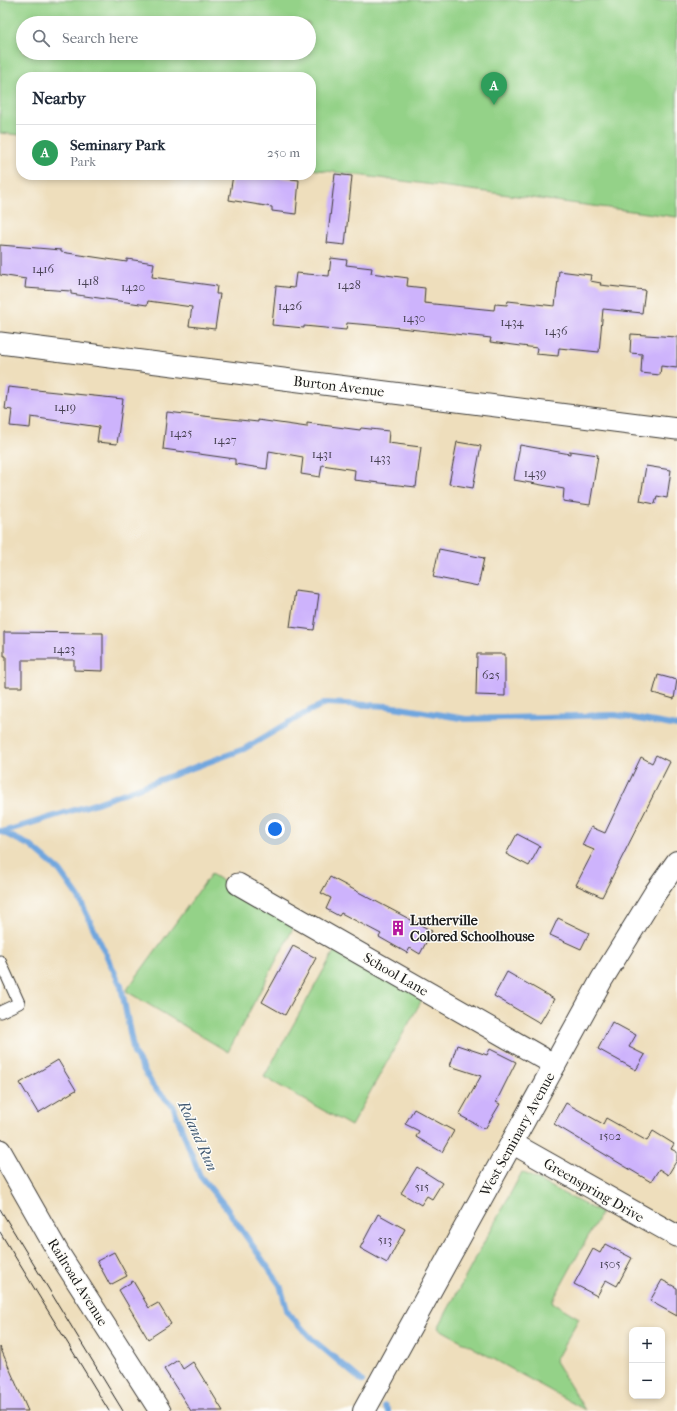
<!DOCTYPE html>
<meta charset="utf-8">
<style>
body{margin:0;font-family:"IM FELL French Canon",serif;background:#f6f6f7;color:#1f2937}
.controls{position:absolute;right:12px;bottom:12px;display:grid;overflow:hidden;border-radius:8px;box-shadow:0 2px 6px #0003}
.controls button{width:36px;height:36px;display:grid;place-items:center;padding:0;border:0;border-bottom:1px solid #e0e1e3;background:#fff;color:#1f2937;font:20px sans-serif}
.you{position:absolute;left:275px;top:829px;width:14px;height:14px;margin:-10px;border:3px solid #fff;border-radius:50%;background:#1a73e8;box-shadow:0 0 0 6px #1a73e833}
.badge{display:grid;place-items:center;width:26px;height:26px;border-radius:50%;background:#db2777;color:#fff;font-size:13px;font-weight:700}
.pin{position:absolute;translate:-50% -33px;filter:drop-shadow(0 1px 2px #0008)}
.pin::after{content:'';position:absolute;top:21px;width:14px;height:12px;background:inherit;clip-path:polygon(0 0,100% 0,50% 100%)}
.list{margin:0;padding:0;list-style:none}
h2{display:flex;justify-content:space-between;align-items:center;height:52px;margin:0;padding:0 16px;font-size:17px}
h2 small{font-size:13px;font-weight:400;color:#747a83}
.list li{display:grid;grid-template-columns:26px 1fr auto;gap:12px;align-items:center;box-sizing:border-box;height:56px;padding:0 16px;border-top:1px solid #e0e1e3}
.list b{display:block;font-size:15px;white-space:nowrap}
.list p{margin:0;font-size:13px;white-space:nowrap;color:#747a83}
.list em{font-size:13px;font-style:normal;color:#747a83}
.icon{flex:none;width:22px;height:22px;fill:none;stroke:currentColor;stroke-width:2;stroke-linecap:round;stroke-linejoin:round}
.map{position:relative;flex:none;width:677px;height:1411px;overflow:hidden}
.search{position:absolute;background:#fff;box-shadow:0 2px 6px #0003;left:16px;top:16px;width:300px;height:44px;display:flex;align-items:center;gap:10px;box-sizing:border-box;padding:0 14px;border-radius:22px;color:#747a83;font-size:15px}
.panel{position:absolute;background:#fff;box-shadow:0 2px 6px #0003;left:16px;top:72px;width:300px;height:108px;border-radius:16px}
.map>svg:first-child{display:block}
</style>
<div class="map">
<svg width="677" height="1411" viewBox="0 0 677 1411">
<rect width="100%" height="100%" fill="#fdfcf7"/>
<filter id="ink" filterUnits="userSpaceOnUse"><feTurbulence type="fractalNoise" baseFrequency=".025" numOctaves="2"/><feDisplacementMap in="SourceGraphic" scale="8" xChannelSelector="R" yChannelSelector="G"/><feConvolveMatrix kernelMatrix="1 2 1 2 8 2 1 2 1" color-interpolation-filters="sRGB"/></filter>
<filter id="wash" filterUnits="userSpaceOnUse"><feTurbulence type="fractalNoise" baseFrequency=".012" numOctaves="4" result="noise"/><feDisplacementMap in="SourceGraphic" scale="16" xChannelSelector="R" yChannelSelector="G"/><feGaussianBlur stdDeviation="0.9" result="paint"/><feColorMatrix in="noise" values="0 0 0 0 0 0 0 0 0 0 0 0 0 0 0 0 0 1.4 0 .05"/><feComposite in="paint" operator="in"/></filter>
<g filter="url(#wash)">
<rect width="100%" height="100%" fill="#eedebc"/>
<!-- green -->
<path fill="#94d288" stroke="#587752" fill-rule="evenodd" d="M0,0H677V217L311,169V77H21V135L0,133ZM23,23H309V53H23Z
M211,874L256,901L297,921L228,1052L126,991Z
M336,948L423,998L351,1126L264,1077Z
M522,1172L601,1213L552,1302L579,1318L555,1361L585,1410L438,1328Z"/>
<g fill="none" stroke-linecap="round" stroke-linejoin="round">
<!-- stream -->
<path stroke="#70a6de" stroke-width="6" d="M0,831L31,846L60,871L79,898L121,986L134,1053L153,1086L173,1106L200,1176L225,1206L280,1285L288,1313L312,1339L362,1381
M2,832L97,803L244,749L309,711L326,703L388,706L466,719L615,715L677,726
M385,1406L388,1411"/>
</g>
<g id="blocks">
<!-- building -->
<path fill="#cdb3fc" d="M335,174L352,176L345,245L327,243Z
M233,175H259L299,180L296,214L272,211V207L229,200Z
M0,245L61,250V252L127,262V259L154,263L152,277L217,286L216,294H220L215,329L189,326L192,307L148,301L147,305L71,294V291L25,288L26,279L0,275Z
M331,258L347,260L346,265L372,268L371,273L408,278L407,286L425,288L424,303L494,310L495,304L507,305L508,301L555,306L559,271L591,275L590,281L601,283L600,285L645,290L642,313L603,309L599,352L559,348L558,356L536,354L537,348L490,342L491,338L382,326L347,323L346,330L304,326V328L272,325L276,286L294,288L296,273L329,276Z
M631,334L677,337V368L661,366L660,375L641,373L642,354L630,353Z
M8,387L123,399L117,444L97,442L99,427L31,417L30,428L10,426L12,410L5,409Z
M167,412L258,422V420L307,427V423L360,430L361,428L389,431L388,443L421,447L416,487L354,480L355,470L322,465L320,477L301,474L303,457L269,451L267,469L235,464V459L163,449Z
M457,442L481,446L473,488L449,484Z
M520,445L570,454V451L598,455L590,505L563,501L564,489L514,480Z
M646,466L671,470L667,498L657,496L655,504L640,501Z
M439,549L484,558L478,586L433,577Z
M295,591L319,594L314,630L290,627Z
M4,632L103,633V671L74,670V660H22V687H6V656H4Z
M477,654H505V696L476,695Z
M658,675L677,680L674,699L653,693Z
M656,755L670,762L602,897L576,885L594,850L582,845L591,827L605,833L641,757L652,763Z
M517,834L540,846L529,866L506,854Z
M330,877L432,931L420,954L410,948L407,953L379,937L381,934L341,913L339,916L326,909L331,898L321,893Z
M558,918L589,933L581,949L550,935Z
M293,946L316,958L285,1015L262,1002Z
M507,972L554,999L540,1023L494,996Z
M612,1022L636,1035L629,1047L645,1055L636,1070L598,1049Z
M457,1045L487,1055L490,1049L516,1062L496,1102L500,1104L485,1129L459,1115L481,1076L450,1066Z
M58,1060L76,1090L38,1113L20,1083Z
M566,1103L603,1124L606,1118L647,1141L653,1131L674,1144L671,1149L677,1152V1160L668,1175L659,1169L651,1182L554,1124Z
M414,1109L454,1131L442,1152L416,1137L419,1131L405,1124Z
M417,1167L442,1183L432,1199L427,1196L421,1205L401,1193Z
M378,1214L405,1229L387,1263L360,1248Z
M605,1244L632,1258L617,1286L606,1280L597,1296L574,1284L593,1249L600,1253Z
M114,1252L127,1276L110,1285L97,1261Z
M662,1280L677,1288V1316L650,1301Z
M133,1281L149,1308L158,1303L171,1324L148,1339L119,1290Z
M0,1347L28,1411H0Z
M178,1360L183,1369L193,1362L223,1411H191L164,1369Z"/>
</g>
</g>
<g filter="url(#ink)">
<use href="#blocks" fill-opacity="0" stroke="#3c3934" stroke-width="1"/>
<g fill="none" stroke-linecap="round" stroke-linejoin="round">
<defs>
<path id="lane" d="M0,961L19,1003L0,1012"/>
<path id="street" d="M0,343L677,429
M238,884L555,1065
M512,1143L677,1236
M0,1150L58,1252L160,1411"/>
<path id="secondary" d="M364,1411L602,979L655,893L677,862"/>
</defs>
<!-- lane casing -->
<use href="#lane" stroke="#3c3934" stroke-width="13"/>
<!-- street casing -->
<use href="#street" stroke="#3c3934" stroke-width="23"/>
<!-- secondary casing -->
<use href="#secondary" stroke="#3c3934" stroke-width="24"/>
<!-- lane -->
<use href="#lane" stroke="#fff" stroke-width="11"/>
<!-- street -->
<use href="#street" stroke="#fff" stroke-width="21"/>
<!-- secondary -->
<use href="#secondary" stroke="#fff" stroke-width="22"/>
<!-- tram -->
<path stroke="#1c1c1c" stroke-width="1" d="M0,1209L123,1411
M0,1232L109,1411"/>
</g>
</g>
<!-- icons -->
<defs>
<symbol id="building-bare" viewBox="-9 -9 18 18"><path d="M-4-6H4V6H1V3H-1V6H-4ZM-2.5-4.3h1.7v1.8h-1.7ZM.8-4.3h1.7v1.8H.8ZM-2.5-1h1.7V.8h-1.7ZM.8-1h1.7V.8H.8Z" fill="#b5179e" stroke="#fdfcf7" stroke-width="2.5" paint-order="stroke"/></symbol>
</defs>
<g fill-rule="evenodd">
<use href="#building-bare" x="387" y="917" width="22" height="22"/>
</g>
<g text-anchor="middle" stroke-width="3" stroke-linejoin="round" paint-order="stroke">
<!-- number labels -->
<g font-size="12" fill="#484254">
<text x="43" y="273">1416</text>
<text x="88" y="285">1418</text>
<text x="349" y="289">1428</text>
<text x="133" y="291">1420</text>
<text x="290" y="310">1426</text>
<text x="414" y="322">1430</text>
<text x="512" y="326">1434</text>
<text x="556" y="335">1436</text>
<text x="65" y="411">1419</text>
<text x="181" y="437">1425</text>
<text x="225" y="444">1427</text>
<text x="322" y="458">1431</text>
<text x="380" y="462">1433</text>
<text x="535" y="477">1439</text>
<text x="64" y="653">1423</text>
<text x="491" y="679">625</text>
<text x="610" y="1140">1502</text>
<text x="422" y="1191">515</text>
<text x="385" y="1244">513</text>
<text x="610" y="1268">1505</text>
</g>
<!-- street labels -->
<g font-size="14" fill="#1c1c1c" stroke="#fdfcf7">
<text transform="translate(339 386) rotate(7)" y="5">Burton Avenue</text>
<text transform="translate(396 974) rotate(30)" y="5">School Lane</text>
<text transform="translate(517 1134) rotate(-61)" y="5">West Seminary Avenue</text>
<text transform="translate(594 1190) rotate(30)" y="5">Greenspring Drive</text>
<text transform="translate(78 1282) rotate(58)" y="5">Railroad Avenue</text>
</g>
<!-- poi labels -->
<g font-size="14" font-weight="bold" fill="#1c1c1c" stroke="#fdfcf7" text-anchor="start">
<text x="410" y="925">Lutherville<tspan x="410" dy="16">Colored Schoolhouse</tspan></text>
</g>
<!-- water labels -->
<g font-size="15" font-style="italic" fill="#425a73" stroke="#fdfcf7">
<text transform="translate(198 1136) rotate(66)" y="5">Roland Run</text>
</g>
</g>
</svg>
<div class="controls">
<button>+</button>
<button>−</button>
</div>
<div class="you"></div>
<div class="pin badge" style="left:494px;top:105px;background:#2e9e5b">A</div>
<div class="search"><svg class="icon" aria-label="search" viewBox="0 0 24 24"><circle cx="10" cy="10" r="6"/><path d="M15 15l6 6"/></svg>Search here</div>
<section class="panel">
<h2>Nearby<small></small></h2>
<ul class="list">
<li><span class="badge" style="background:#2e9e5b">A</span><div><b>Seminary Park</b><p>Park</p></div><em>250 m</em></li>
</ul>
</section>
</div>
